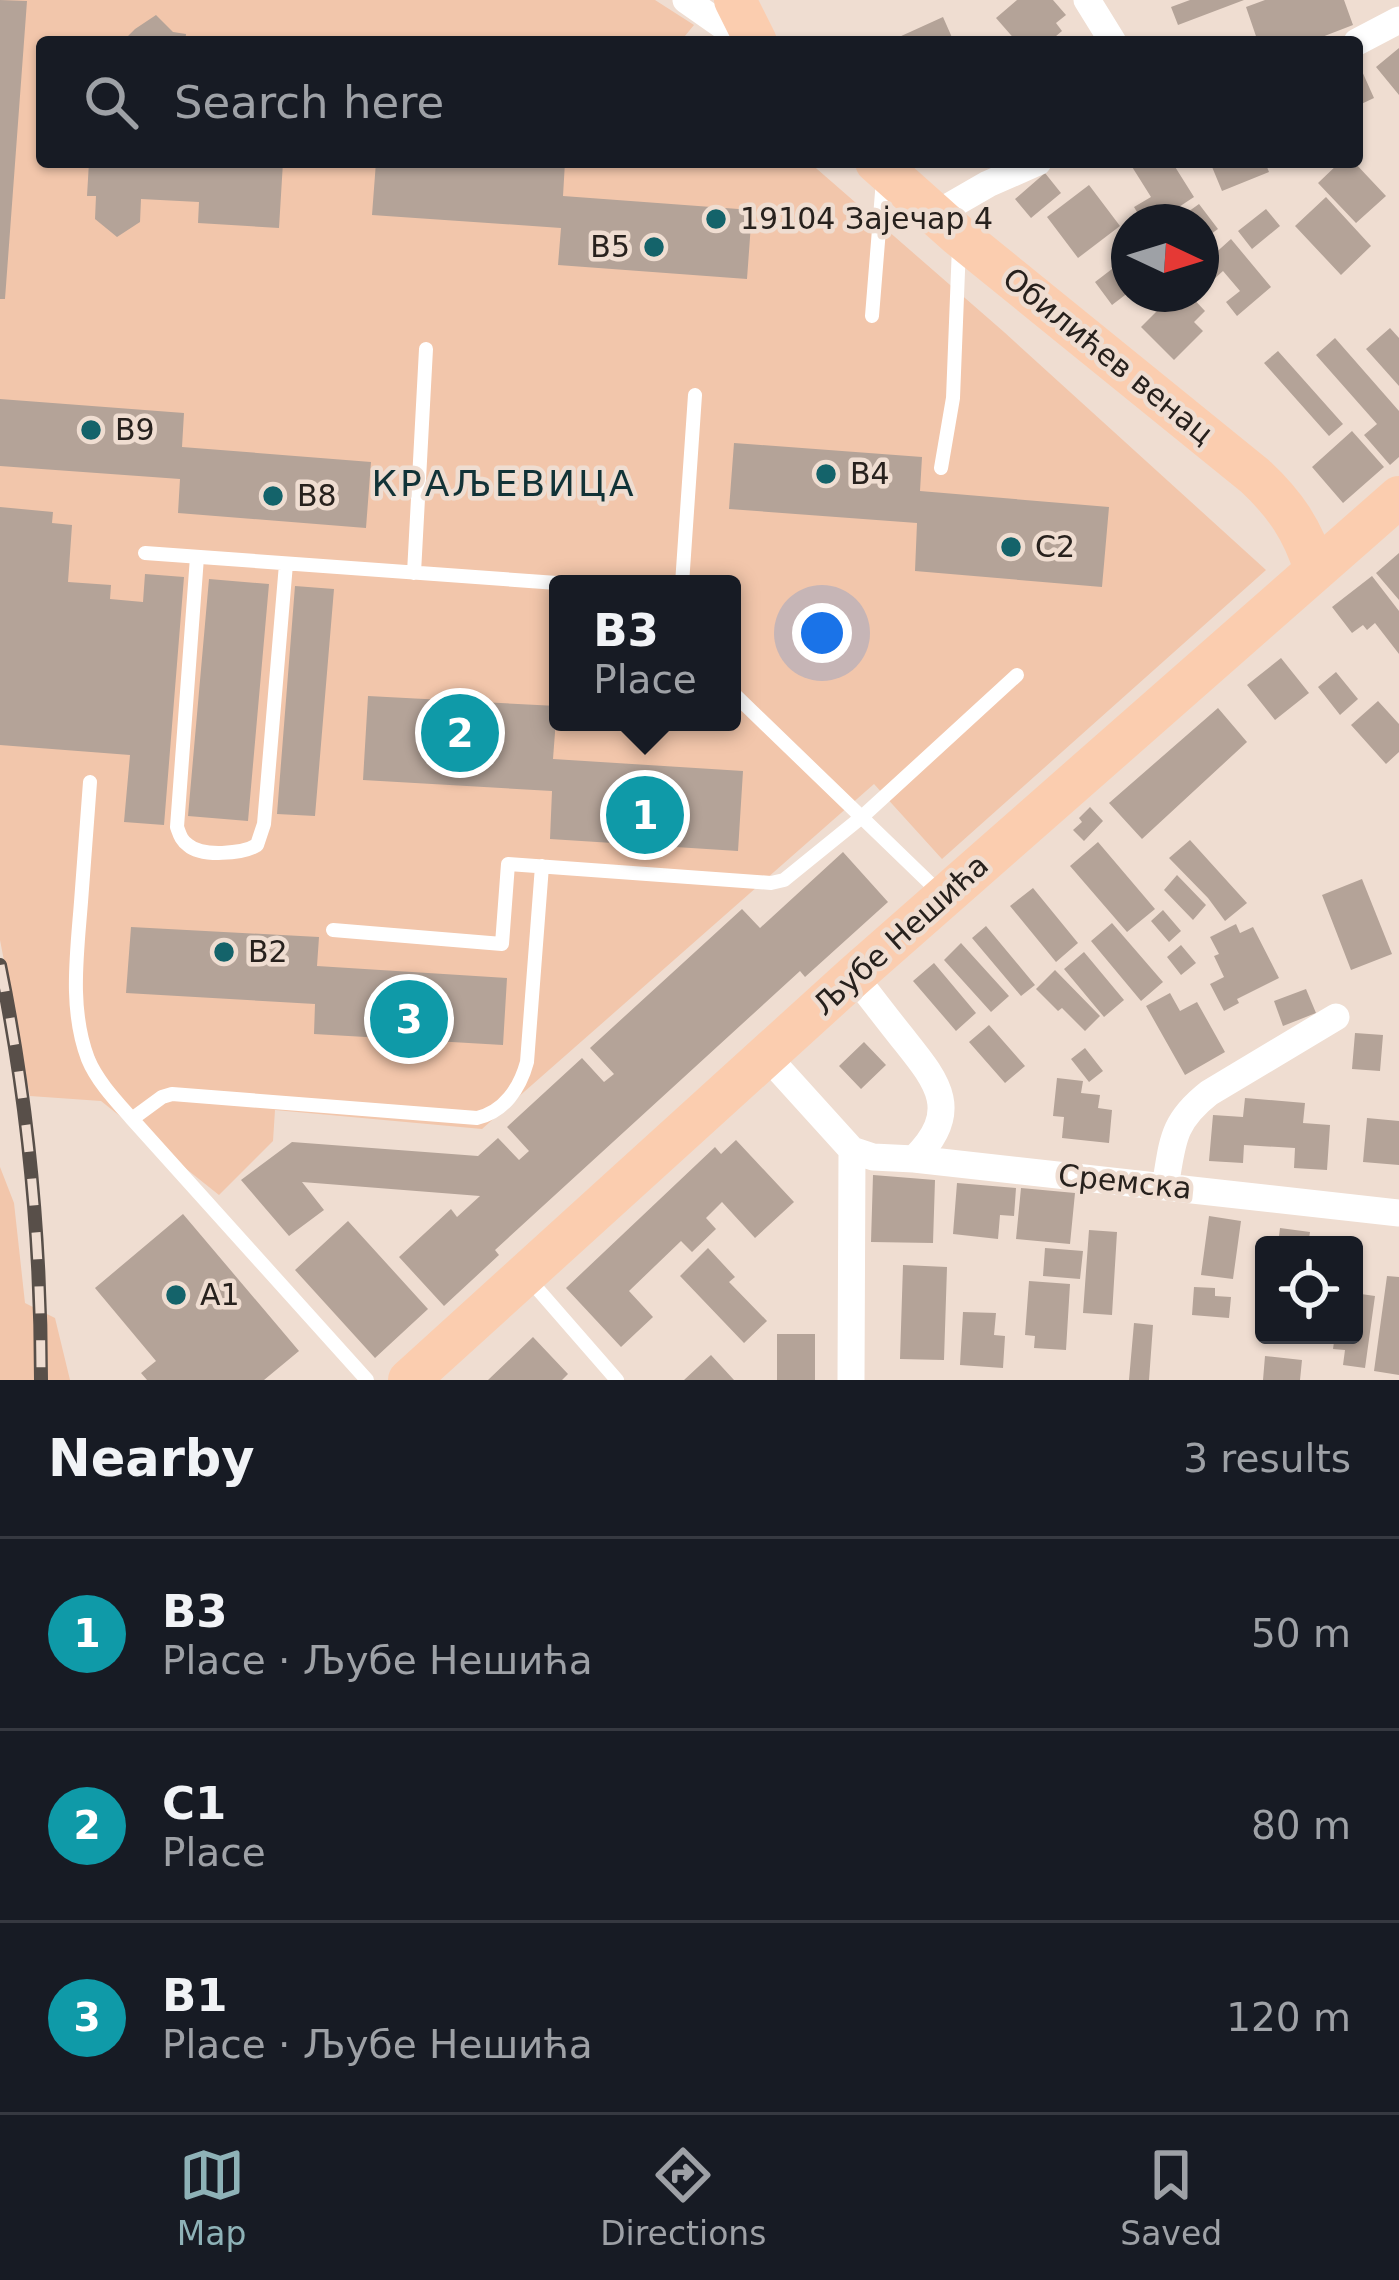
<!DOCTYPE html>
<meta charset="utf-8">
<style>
body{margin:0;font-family:"DejaVu Sans",sans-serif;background:#20242c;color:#f1f3f6}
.controls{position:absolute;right:36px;bottom:36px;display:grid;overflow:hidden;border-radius:12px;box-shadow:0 3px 9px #0004}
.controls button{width:108px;height:108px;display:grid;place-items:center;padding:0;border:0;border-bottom:3px solid #363941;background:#171b24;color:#f1f3f6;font:60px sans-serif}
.compass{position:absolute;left:1111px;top:204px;width:108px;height:108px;border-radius:50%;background:#171b24;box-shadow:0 3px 9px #0004;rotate:94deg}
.you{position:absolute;left:822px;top:633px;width:42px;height:42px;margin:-30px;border:9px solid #fff;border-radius:50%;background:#1a73e8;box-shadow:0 0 0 18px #1a73e833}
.badge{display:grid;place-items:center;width:78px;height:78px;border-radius:50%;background:#8eb2b7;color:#fff;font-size:39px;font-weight:700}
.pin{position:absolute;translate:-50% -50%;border:6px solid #fff;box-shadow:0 3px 12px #0006}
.popup{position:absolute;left:549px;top:575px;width:192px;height:156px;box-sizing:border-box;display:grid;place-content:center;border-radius:12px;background:#171b24;filter:drop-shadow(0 3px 9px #0005);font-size:39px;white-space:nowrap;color:#9ea1a6}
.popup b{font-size:45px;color:#f1f3f6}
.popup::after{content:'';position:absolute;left:50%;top:100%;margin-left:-24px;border:24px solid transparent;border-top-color:#171b24}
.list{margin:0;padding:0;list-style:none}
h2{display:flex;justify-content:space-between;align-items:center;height:156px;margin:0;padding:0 48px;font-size:51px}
h2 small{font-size:39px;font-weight:400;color:#9ea1a6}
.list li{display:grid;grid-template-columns:78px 1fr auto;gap:36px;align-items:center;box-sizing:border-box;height:192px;padding:0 48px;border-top:3px solid #363941}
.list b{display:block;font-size:45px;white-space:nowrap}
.list p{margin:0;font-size:39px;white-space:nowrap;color:#9ea1a6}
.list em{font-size:39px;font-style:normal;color:#9ea1a6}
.icon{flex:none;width:66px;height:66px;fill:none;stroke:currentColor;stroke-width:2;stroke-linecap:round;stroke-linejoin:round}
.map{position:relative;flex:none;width:1399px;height:1380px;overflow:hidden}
.search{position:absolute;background:#171b24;box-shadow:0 3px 9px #0004;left:36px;right:36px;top:36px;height:132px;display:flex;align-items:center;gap:30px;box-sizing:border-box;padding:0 42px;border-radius:12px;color:#9ea1a6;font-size:45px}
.sheet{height:732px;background:#171b24}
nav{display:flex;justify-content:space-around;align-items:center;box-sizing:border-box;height:168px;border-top:3px solid #363941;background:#171b24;font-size:33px;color:#9ea1a6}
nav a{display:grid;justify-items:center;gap:6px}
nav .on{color:#8eb2b7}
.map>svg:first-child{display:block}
</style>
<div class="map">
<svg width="1399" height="1380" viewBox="0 0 1399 1380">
<rect width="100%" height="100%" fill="#efddd1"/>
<!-- green -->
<path fill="#f2c6ab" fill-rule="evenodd" d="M0,0H655L694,25L680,42H42V162H809L1004,332L1266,570L942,859L874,784L482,1129L275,1110L273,1141L219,1195L101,1101L30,1096L0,940ZM558,584H732V722H558Z
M0,1167L14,1203L25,1303L55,1318L70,1380H0Z"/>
<!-- building -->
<path fill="#b4a398" d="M0,0L27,1L5,299H0Z
M1017,0H1053L1066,15L1056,23L1062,31L1049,42H1017L996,18Z
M1190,0H1244L1178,25L1171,7Z
M1265,0H1344L1353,25L1309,42H1258L1246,7Z
M156,15L173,32L186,34L185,42H122L135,29Z
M943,17L954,42H888Z
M1399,48V95L1376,67Z
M1357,60L1374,98L1357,106Z
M89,162H283L279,228L198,223L199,202L141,199L140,222L117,237L95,219L96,196H87Z
M376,162H565L563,196L752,210L747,279L558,265L561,228L372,215Z
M1129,162H1172L1194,197L1156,222H1143L1134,207L1151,197Z
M1210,162H1265L1269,172L1222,191Z
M1340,162H1354L1386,196L1356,223L1318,183Z
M1045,173L1061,193L1031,218L1015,199Z
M1089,185L1120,226L1078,258L1047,217Z
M1326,197L1371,246L1341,275L1295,226Z
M1199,204L1218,229L1201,241V222H1174Z
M1266,209L1280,226L1252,249L1238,231Z
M1231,239L1271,287L1237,316L1226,302L1240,291L1223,271L1213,280L1201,266Z
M1129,256V292L1112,305L1095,282Z
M1174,294H1189L1205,311L1194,322L1203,331L1174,360L1141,327Z
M1390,328L1399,338V386L1366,349Z
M1335,338L1399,411V457L1390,465L1364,435L1377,424L1316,355Z
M1278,351L1343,424L1329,436L1264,363Z
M0,399L184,413L182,447L371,462L366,528L178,513L180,479L0,466Z
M1352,431L1384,467L1343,503L1312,467Z
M734,443L922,457L920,491L1109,507L1102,587L915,571L917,523L729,509Z
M0,507L53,512L52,523L72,525L68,582L111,585L110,599L143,602L145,574L184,577L164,825L124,822L130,755L0,745Z
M1399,553V600L1376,573Z
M1372,576L1399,611V654L1375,623L1367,630L1363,625L1352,633L1332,607Z
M209,579L269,584L248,821L188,816Z
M295,586L334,589L315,816L277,814Z
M1281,658L1309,693L1275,720L1247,685Z
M1336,672L1358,699L1340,715L1318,687Z
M368,696L557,706L553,759L743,771L738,851L550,839L552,791L363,780Z
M1378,701L1399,724V752L1386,764L1351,725Z
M1218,708L1247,742L1142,839L1109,803Z
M1090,807L1103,821L1084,841L1073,830L1082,822L1079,818Z
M1190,840L1247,903L1225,921L1208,898L1169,858Z
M1098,842L1155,909L1127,932L1070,866Z
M843,852L888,902L805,977L800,971L495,1250L499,1255L444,1306L399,1257L451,1209L457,1217L480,1196L302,1182L324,1210L289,1236L241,1180L292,1142L478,1156L498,1138L519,1160L529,1151L507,1127L582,1058L604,1082L614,1074L590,1048L742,909L760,928Z
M1177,875L1206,905L1193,920L1164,890Z
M1362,879L1392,954L1351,970L1322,895Z
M1033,888L1078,943L1056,962L1010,906Z
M1163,910L1181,931L1169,942L1151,921Z
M1112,923L1163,982L1141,1001L1091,941Z
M1236,924L1240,933L1253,927L1279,978L1237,999L1239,1003L1224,1011L1210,984L1224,977L1214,956L1219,954L1210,937Z
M986,926L1035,985L1021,996L972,938Z
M131,927L319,937L317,966L507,978L503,1045L314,1034L315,1004L126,993Z
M961,943L1009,996L991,1012L944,960Z
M1181,945L1196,963L1181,975L1167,957Z
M1084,952L1124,1000L1104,1017L1064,969Z
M934,963L976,1013L956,1031L913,981Z
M1055,970L1100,1016L1085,1031L1062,1008L1058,1011L1036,989Z
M1306,989L1316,1013L1283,1026L1274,1001Z
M1170,993L1180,1011L1197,1002L1225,1052L1185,1075L1146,1006Z
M989,1025L1025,1066L1005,1083L969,1042Z
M1355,1033L1383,1035L1380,1071L1352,1069Z
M864,1042L886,1065L861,1089L839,1066Z
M1085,1048L1103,1071L1089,1082L1071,1059Z
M1057,1078L1083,1081L1081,1093L1100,1095L1098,1108L1112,1110L1109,1143L1062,1138L1064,1117L1053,1116Z
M1245,1098L1305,1103L1303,1123L1330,1125L1327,1170L1294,1168L1295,1148L1244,1145L1243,1163L1209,1161L1213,1115L1243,1117Z
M1367,1118L1399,1121V1165L1363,1162Z
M736,1140L794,1202L755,1238L722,1202L706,1218L716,1229L692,1252L681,1241L629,1291L653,1317L621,1347L566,1288L715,1147L721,1154Z
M873,1175L935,1180L933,1243L871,1242Z
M957,1183L1016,1188L1014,1216L1000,1215L998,1239L953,1234Z
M1021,1188L1075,1193L1070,1244L1016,1239Z
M183,1214L299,1351L264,1380H147L141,1373L156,1361L95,1288Z
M1209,1216L1241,1221L1233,1279L1201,1275Z
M348,1221L428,1309L375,1358L295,1270Z
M1280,1228L1310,1232L1308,1245H1278Z
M1089,1230L1117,1232L1112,1315L1083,1313Z
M708,1248L735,1277L729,1282L767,1321L744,1343L680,1276Z
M1045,1248L1083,1251L1080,1279L1043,1276Z
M903,1265L947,1267L944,1360L900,1359Z
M1387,1276L1399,1277V1375L1374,1371Z
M1029,1281L1070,1284L1066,1350L1034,1348L1035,1336L1025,1335Z
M1194,1287L1215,1288V1296L1231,1297L1229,1318L1192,1315Z
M1354,1293L1375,1296L1365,1368L1343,1365L1345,1350L1333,1349L1335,1335H1354Z
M963,1312L996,1313L994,1335L1005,1336L1003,1368L960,1365Z
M1134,1323L1153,1325L1149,1380H1129Z
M777,1334H815V1380H777Z
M533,1337L568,1374L562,1380H488Z
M711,1355L734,1380H684Z
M1265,1356L1302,1360L1300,1380H1263Z"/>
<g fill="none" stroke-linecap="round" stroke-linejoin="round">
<!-- service -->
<path stroke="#fff" stroke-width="14" d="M872,316L883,180
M941,468L953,398L959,246
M145,553L571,584
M197,557L177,827C180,835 181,840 188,845C201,857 243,854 257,845L264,824L286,564
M414,573L426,349
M682,584L695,395
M732,692L940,893
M90,782C87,822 84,862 81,902C77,954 69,1009 88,1059C97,1081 116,1101 132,1119
M333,930L502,944L508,864L771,883L784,880L863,816L1017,675
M528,1278L617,1380
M367,1380L132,1119L162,1097L172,1094L477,1118C504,1112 520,1088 527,1062L542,866"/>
<!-- minor -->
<path stroke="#fff" stroke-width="27" d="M686,0L746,42
M1087,0L1113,42
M1357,42L1399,20
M936,214L988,184L1038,162
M854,976C870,996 885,1016 901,1036C936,1080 964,1110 914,1159
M766,1055L852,1150L851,1380
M852,1150L873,1157L914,1159L1399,1213
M1165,1187C1173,1142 1171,1123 1209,1093L1336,1017"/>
<!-- primary -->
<path stroke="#fbcdaf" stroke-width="42" d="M735,0L756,42
M876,162L959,236L1255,476C1285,504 1303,530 1315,570
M409,1380L854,976L1399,497"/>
<defs>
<path id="rail" d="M0,965C28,1102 41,1241 41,1380"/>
</defs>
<!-- rail casing -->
<use href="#rail" stroke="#584f49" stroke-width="14"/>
<!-- rail -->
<use href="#rail" stroke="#efddd1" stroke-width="9" stroke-dasharray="27" stroke-linecap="butt"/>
</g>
<!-- markers -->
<g fill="#14636a" stroke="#efddd1" stroke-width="4.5">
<circle cx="716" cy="219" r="12"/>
<circle cx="654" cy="247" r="12"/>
<circle cx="91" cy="430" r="12"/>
<circle cx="826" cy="474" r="12"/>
<circle cx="273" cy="496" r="12"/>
<circle cx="1011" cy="547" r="12"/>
<circle cx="224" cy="952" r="12"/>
<circle cx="176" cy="1295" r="12"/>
</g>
<g text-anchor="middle" stroke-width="9" stroke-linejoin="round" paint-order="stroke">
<!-- poi labels -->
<g font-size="30" fill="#27211d" stroke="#efddd1" text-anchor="start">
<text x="740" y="229">19104 Зајечар 4</text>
<text x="630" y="257" text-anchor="end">B5</text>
<text x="115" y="440">B9</text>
<text x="850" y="484">B4</text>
<text x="297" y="506">B8</text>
<text x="1035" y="557">C2</text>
<text x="248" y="962">B2</text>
<text x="200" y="1305">A1</text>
</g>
<!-- street labels -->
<g font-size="30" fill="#27211d" stroke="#efddd1">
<text transform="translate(1108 356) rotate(39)" y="10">Обилићев венац</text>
<text transform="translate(901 935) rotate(-42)" y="10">Љубе Нешића</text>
<text transform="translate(1125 1182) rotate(6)" y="10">Сремска</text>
</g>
<!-- quarter labels -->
<g font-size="36" letter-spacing="3" fill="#113337" stroke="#efddd1">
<text x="504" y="496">КРАЉЕВИЦА</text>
</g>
</g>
</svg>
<div class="controls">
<button><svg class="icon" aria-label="locate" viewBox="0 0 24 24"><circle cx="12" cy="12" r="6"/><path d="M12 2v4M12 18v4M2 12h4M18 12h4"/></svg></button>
</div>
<svg class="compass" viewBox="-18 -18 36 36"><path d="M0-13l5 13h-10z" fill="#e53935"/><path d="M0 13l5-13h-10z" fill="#9ea1a6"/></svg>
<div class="you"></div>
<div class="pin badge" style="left:645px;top:815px;background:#0f9aa8">1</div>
<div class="popup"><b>B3</b>Place</div>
<div class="pin badge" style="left:460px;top:733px;background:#0f9aa8">2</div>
<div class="pin badge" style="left:409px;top:1019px;background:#0f9aa8">3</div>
<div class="search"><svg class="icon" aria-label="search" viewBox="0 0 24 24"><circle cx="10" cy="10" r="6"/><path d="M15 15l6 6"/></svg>Search here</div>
</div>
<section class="sheet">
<h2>Nearby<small>3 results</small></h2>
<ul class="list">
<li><span class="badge" style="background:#0f9aa8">1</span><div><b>B3</b><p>Place · Љубе Нешића</p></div><em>50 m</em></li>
<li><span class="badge" style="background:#0f9aa8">2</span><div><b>C1</b><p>Place</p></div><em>80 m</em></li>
<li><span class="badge" style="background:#0f9aa8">3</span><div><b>B1</b><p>Place · Љубе Нешића</p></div><em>120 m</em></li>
</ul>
</section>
<nav>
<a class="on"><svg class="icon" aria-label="map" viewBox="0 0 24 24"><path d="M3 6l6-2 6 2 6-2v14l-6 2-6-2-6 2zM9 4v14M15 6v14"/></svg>Map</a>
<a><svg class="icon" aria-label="directions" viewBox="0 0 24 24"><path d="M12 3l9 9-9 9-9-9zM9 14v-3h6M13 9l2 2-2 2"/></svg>Directions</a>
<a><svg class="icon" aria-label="saved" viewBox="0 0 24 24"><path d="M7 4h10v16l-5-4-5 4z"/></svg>Saved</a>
</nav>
